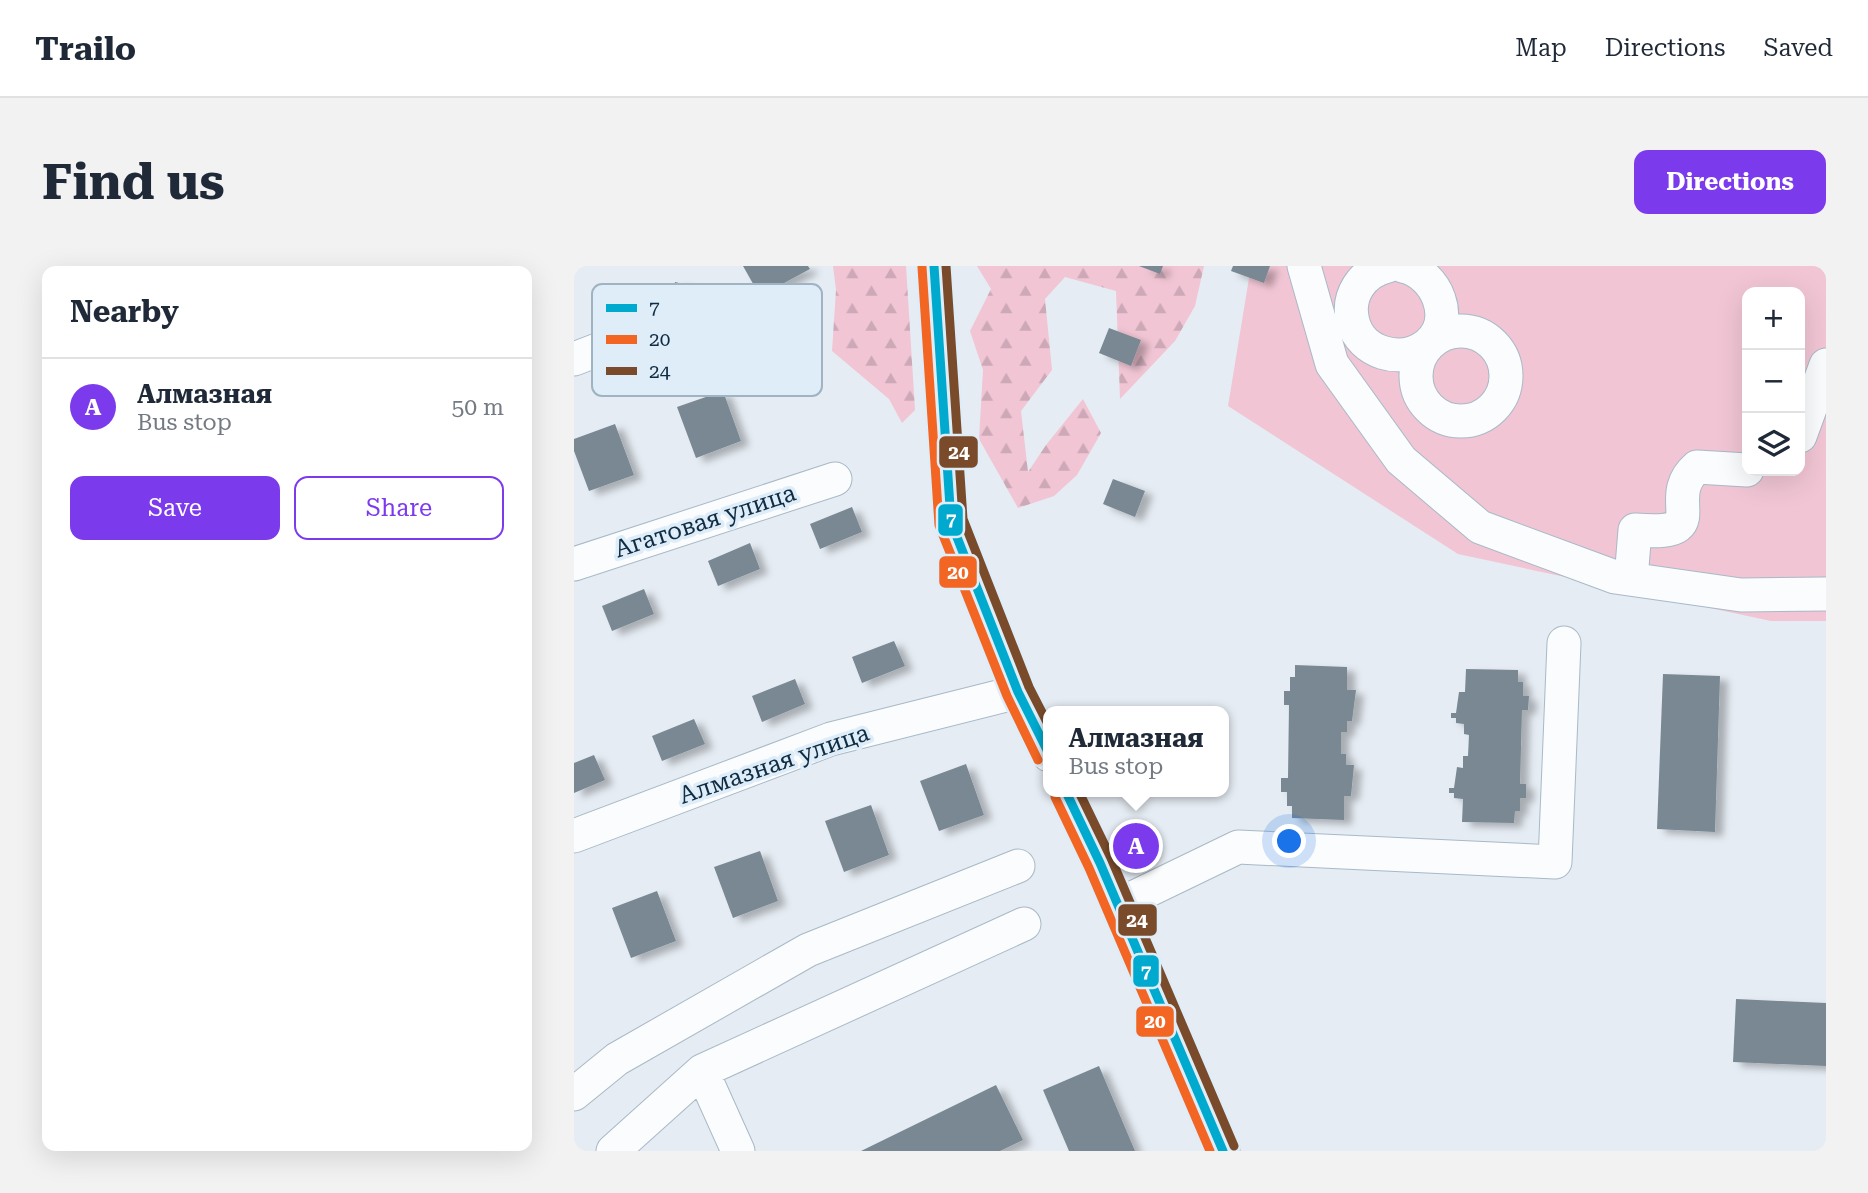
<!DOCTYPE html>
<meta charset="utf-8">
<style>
body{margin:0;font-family:"Roboto Serif",serif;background:#f2f2f3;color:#1f2937}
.controls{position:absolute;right:21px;top:21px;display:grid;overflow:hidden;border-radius:14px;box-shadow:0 7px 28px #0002}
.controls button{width:63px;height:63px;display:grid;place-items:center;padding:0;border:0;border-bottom:2px solid #e0e1e3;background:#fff;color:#1f2937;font:35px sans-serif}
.you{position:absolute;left:716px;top:576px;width:24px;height:24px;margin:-18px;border:5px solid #fff;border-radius:50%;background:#1a73e8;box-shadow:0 0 0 10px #1a73e833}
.badge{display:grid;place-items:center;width:46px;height:46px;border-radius:50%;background:#7c3aed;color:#fff;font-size:23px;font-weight:700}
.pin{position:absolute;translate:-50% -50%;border:4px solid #fff;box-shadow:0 2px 7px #0006}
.popup{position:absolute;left:469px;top:440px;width:186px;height:91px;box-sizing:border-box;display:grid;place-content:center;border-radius:14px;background:#fff;filter:drop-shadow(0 2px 5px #0005);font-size:23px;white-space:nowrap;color:#747a83}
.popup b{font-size:26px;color:#1f2937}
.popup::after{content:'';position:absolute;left:50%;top:100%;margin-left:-14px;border:14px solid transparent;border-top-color:#fff}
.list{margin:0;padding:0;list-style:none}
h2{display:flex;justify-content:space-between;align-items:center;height:91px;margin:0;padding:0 28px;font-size:30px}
h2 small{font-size:23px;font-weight:400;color:#747a83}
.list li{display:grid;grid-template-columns:46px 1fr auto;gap:21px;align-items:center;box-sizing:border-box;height:98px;padding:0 28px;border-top:2px solid #e0e1e3}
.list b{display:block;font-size:26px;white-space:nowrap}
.list p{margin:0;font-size:23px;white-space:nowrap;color:#747a83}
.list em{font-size:23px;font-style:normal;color:#747a83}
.actions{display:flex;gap:14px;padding:21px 28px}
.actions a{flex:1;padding:16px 0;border:2px solid #7c3aed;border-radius:14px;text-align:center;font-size:24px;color:#7c3aed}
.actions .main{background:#7c3aed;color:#fff}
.icon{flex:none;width:38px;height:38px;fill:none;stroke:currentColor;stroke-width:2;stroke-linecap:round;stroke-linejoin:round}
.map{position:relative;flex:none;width:1252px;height:885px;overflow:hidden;border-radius:14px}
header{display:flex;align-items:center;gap:42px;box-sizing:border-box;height:98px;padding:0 35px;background:#fff;border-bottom:2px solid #e0e1e3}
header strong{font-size:33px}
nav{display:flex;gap:38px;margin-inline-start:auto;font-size:24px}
.intro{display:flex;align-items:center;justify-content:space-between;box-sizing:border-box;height:168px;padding:0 42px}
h1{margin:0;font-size:49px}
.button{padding:18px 32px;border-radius:14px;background:#7c3aed;color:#fff;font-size:24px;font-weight:700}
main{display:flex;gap:42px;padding:0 42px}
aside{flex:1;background:#fff;border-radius:14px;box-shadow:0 7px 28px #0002}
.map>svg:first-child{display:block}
</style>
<header>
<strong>Trailo</strong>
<nav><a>Map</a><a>Directions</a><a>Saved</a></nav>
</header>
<div class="intro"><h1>Find us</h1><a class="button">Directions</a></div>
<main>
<aside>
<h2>Nearby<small></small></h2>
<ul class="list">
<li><span class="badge">A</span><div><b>Алмазная</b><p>Bus stop</p></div><em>50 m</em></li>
</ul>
<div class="actions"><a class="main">Save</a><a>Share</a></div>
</aside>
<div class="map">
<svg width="1252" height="885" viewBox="0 0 1252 885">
<defs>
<pattern id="forest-firs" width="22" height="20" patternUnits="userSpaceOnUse" patternTransform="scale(1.75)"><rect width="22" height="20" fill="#f1c5d4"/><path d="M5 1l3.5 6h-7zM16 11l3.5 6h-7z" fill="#cda9b7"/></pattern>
<filter id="shadow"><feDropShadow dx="8" dy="4.5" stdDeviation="3.5" flood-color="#0004"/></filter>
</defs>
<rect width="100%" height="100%" fill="#e5ecf3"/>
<!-- forest -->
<path fill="url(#forest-firs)" d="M259,0H332L341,144L328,157L315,133L258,85L262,24Z
M403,0H630L621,40L601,75L546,133L542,25L491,11L471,33L478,104L447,145L454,206L472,179L509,133L527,167L503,209L480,230L444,242L405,173L409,104L396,65L417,23Z"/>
<!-- green -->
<path fill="#f1c5d4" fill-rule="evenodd" d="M677,0H1252V355H1197L884,288L654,140ZM1173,26H1226V205H1173Z"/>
<!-- building -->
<path fill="#798893" filter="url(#shadow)" d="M169,0H234L236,3L186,30Z
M565,0H589L586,8Z
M659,0H696L690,17L657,5Z
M101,16L135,24L128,51L95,43Z
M535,62L567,74L557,100L525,87Z
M149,125L167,175L122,192L103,141Z
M41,158L60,209L15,225L0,185V173Z
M539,213L571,225L561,251L529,238Z
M278,241L288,266L246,283L236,258Z
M176,277L186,303L144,320L134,295Z
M70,323L80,348L38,365L28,340Z
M320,375L331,400L288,417L278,391Z
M721,399L773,401V424H782L778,455H773V466H767V488H772V499H780L777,530H770V554L718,552V540H713V526H707V512H714L715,439H710V425H716V411H721Z
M892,403L944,404V416H949V430H955L954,444H948L946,518H952V532H946V545H941L940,557L888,556L889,533L880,532V527H875V522H880L883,501L889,502V490H894L895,469L890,468V458L882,457V452H877V447H882L885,426H891Z
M1089,408L1146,410L1141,566L1083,563Z
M221,413L231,438L188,456L178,430Z
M120,453L131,478L88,495L78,470Z
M20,489L31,514L0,527V497Z
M392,498L410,549L365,565L346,515Z
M297,539L315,589L270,606L251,555Z
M186,585L204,635L159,652L140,601Z
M83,625L102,675L57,692L38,642Z
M1162,733L1252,737V800L1159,796Z
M525,800L561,885H495L469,824Z
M422,819L449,874L426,885H287Z"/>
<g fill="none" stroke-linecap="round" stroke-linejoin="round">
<defs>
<path id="minor" d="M360,0L377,256L444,426L475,489
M730,0L758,98L827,194L906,261L1041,311L1167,329L1252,328
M814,0C788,6 772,30 779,56C787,87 827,99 853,79C883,55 863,7 829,0
M842 110a45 45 0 1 1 90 0a45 45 0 1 1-90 0Z
M0,93L96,56
M1226,170L1252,99
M0,298L261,213
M1057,313L1061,264C1144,271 1085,234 1123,201L1173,204
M492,526L526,597L649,885
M0,570L257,473L444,426
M544,639L664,581L981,596L990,377
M0,828L43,793L234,684L444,600
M39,885L128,805
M164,885L128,805L450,658"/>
</defs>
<!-- minor casing -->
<use href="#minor" stroke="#a8b9c7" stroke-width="35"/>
<!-- minor -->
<use href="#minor" stroke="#fbfcfd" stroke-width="33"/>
<defs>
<path id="bus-1" d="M360,0L377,256L444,426L475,488
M492,526L526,597L649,885"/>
<path id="bus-2" d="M348,1L365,259L433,430L464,494
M481,531L515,602L636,885"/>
<path id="bus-3" d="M372,0L389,253L455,421L475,460
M505,526L537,592L660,880"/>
</defs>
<!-- bus-1 casing -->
<use href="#bus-1" stroke="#dfedf9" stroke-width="14"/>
<!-- bus-2 casing -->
<use href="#bus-2" stroke="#dfedf9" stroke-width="14"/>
<!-- bus-3 casing -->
<use href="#bus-3" stroke="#dfedf9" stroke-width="14"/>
<!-- bus-1 -->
<use href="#bus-1" stroke="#00a9ce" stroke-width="9"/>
<!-- bus-2 -->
<use href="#bus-2" stroke="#f26522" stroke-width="9"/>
<!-- bus-3 -->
<use href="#bus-3" stroke="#7a4b2a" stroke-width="9"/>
</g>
<g text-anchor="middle" stroke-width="7" stroke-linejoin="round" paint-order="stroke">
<!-- street labels -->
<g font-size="24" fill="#0e2c42" stroke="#dfedf9">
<text transform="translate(131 255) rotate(-18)" y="8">Агатовая улица</text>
<text transform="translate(200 498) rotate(-19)" y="8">Алмазная улица</text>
</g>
</g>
<!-- legend -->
<rect x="18" y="18" width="230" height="112" rx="10" fill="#dfedf9" stroke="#a0b3c2" stroke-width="2"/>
<rect x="32" y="38" width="31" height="8" fill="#00a9ce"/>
<rect x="32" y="69" width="31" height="9" fill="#f26522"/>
<rect x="32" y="101" width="31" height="8" fill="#7a4b2a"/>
<g font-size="19" fill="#0e2c42">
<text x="75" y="49">7</text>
<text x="75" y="80">20</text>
<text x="75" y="112">24</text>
</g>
<g stroke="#dfedf9" stroke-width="2.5">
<rect x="364" y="169" width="41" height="34" rx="7" fill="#7a4b2a"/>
<rect x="363" y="237" width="27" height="34" rx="7" fill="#00a9ce"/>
<rect x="364" y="289" width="40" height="34" rx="7" fill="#f26522"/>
<rect x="543" y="637" width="41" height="34" rx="7" fill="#7a4b2a"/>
<rect x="558" y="688" width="28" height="34" rx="7" fill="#00a9ce"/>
<rect x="561" y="739" width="40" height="33" rx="7" fill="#f26522"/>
</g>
<g font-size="19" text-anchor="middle" font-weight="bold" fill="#fff">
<text x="385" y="193">24</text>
<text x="377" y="260">7</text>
<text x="384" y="313">20</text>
<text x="563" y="661">24</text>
<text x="572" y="712">7</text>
<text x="581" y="762">20</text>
</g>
</svg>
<div class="controls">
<button>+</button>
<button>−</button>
<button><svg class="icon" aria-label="layers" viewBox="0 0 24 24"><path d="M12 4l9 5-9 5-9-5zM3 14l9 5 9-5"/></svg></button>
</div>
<div class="you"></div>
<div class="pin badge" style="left:562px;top:580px">A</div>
<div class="popup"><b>Алмазная</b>Bus stop</div>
</div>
</main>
